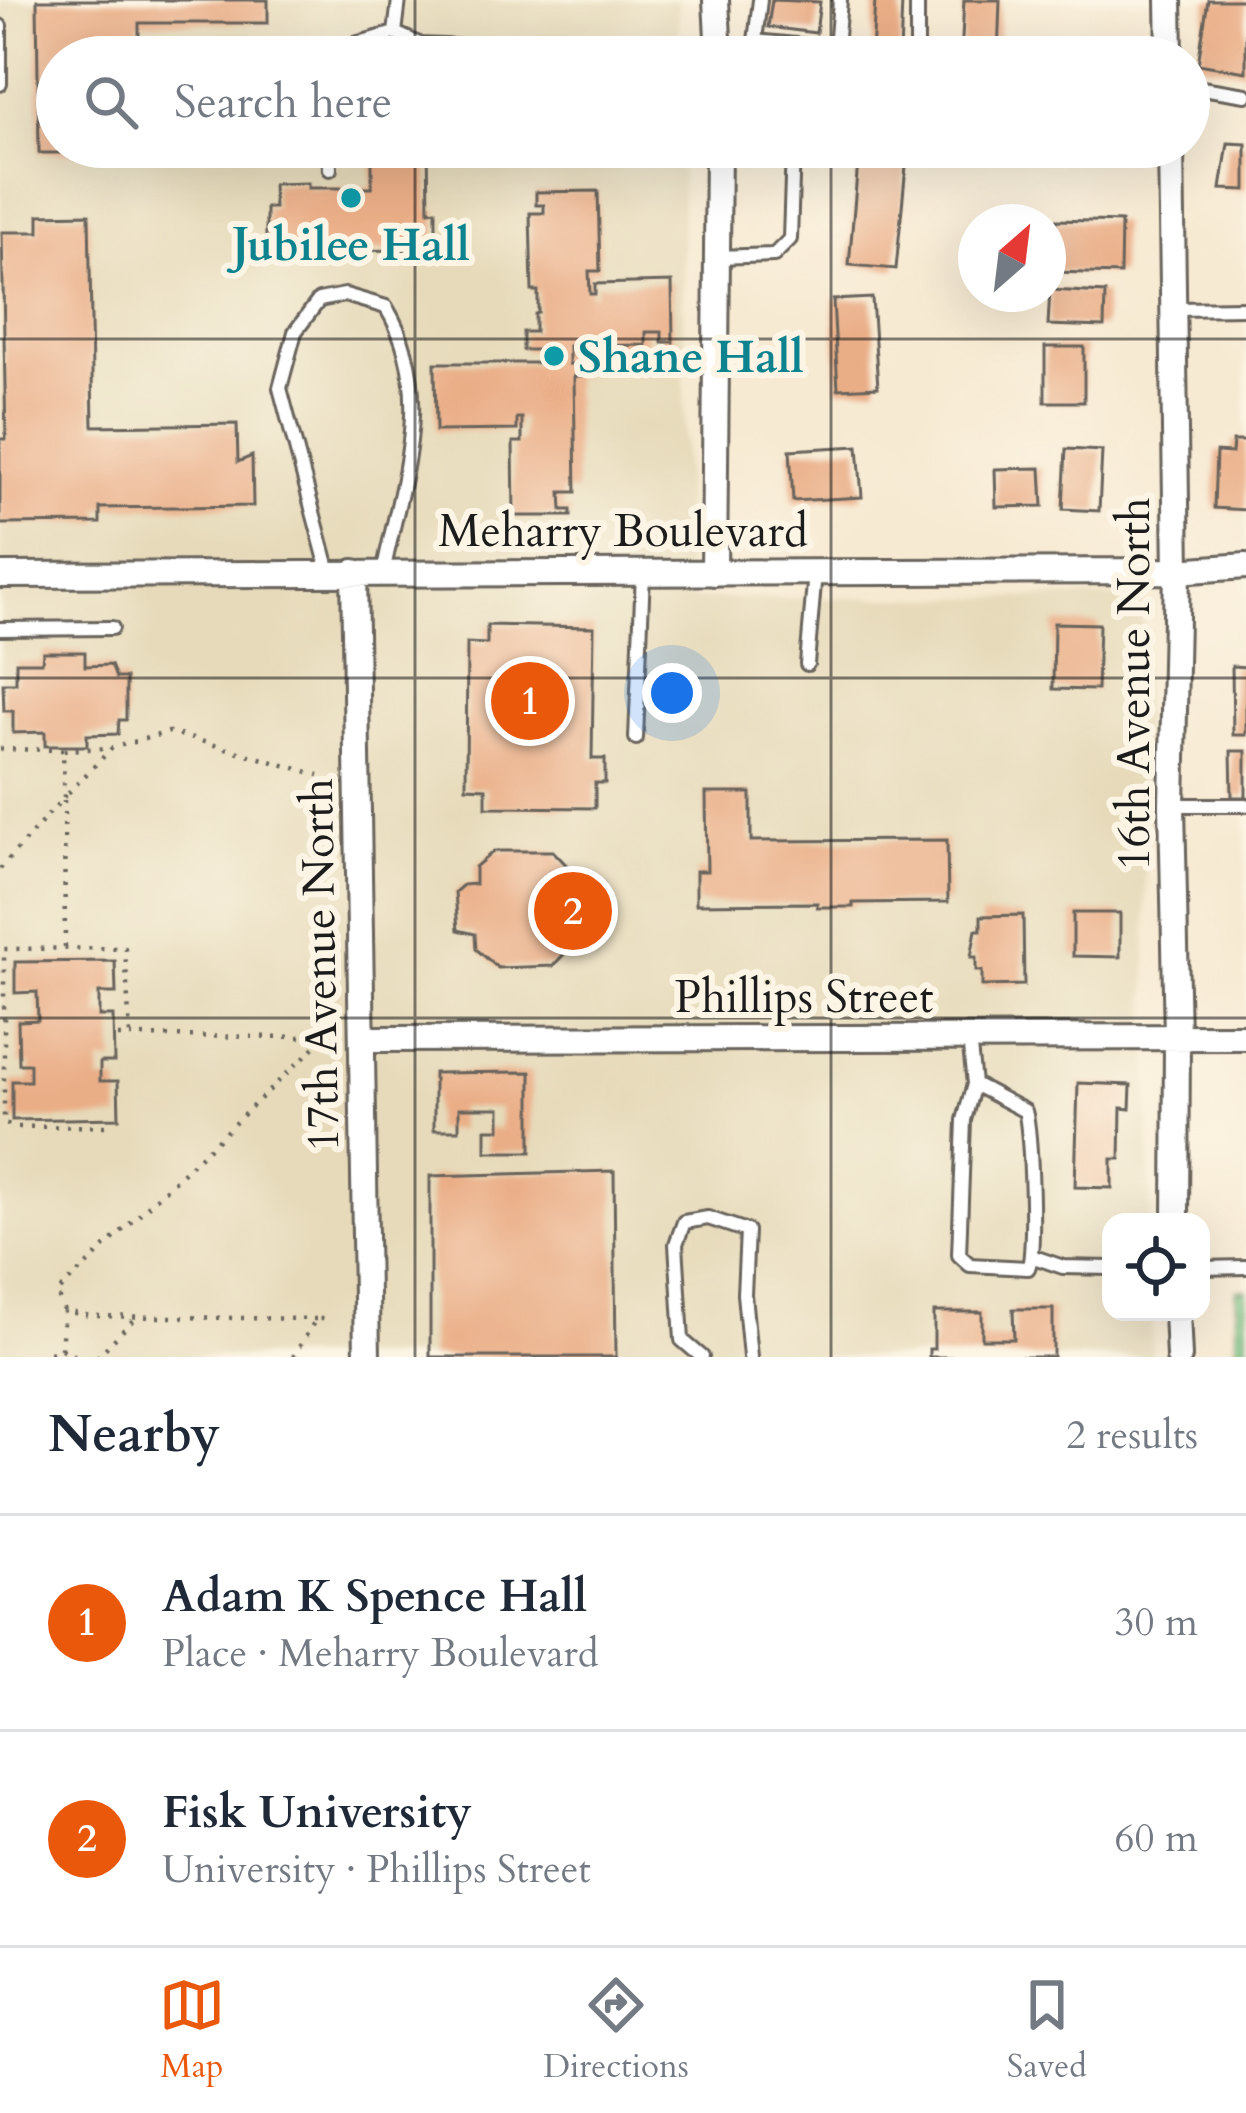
<!DOCTYPE html>
<meta charset="utf-8">
<style>
body{margin:0;font-family:Cardo,serif;background:#f2f2f3;color:#1f2937}
.controls{position:absolute;right:36px;bottom:36px;display:grid;overflow:hidden;border-radius:24px;box-shadow:0 12px 48px #0002}
.controls button{width:108px;height:108px;display:grid;place-items:center;padding:0;border:0;border-bottom:3px solid #e0e1e3;background:#fff;color:#1f2937;font:60px sans-serif}
.compass{position:absolute;left:958px;top:204px;width:108px;height:108px;border-radius:50%;background:#fff;box-shadow:0 12px 48px #0002;rotate:28deg}
.you{position:absolute;left:672px;top:693px;width:42px;height:42px;margin:-30px;border:9px solid #fff;border-radius:50%;background:#1a73e8;box-shadow:0 0 0 18px #1a73e833}
.badge{display:grid;place-items:center;width:78px;height:78px;border-radius:50%;background:#ea580c;color:#fff;font-size:39px;font-weight:700}
.pin{position:absolute;translate:-50% -50%;border:6px solid #fff;box-shadow:0 3px 12px #0006}
.list{margin:0;padding:0;list-style:none}
h2{display:flex;justify-content:space-between;align-items:center;height:156px;margin:0;padding:0 48px;font-size:51px}
h2 small{font-size:39px;font-weight:400;color:#747a83}
.list li{display:grid;grid-template-columns:78px 1fr auto;gap:36px;align-items:center;box-sizing:border-box;height:216px;padding:0 48px;border-top:3px solid #e0e1e3}
.list b{display:block;font-size:45px;white-space:nowrap}
.list p{margin:0;font-size:39px;white-space:nowrap;color:#747a83}
.list em{font-size:39px;font-style:normal;color:#747a83}
.icon{flex:none;width:66px;height:66px;fill:none;stroke:currentColor;stroke-width:2;stroke-linecap:round;stroke-linejoin:round}
.map{position:relative;flex:none;width:1246px;height:1357px;overflow:hidden}
.search{position:absolute;background:#fff;box-shadow:0 12px 48px #0002;left:36px;right:36px;top:36px;height:132px;display:flex;align-items:center;gap:30px;box-sizing:border-box;padding:0 42px;border-radius:66px;color:#747a83;font-size:45px}
.sheet{height:588px;background:#fff}
nav{display:flex;justify-content:space-around;align-items:center;box-sizing:border-box;height:168px;border-top:3px solid #e0e1e3;background:#fff;font-size:33px;color:#747a83}
nav a{display:grid;justify-items:center;gap:6px}
nav .on{color:#ea580c}
.map>svg:first-child{display:block}
</style>
<div class="map">
<svg width="1246" height="1357" viewBox="0 0 1246 1357">
<rect width="100%" height="100%" fill="#fcf5e5"/>
<filter id="ink" filterUnits="userSpaceOnUse"><feTurbulence type="fractalNoise" baseFrequency=".00833" numOctaves="2"/><feDisplacementMap in="SourceGraphic" scale="24" xChannelSelector="R" yChannelSelector="G"/><feConvolveMatrix kernelMatrix="1 2 1 2 8 2 1 2 1" color-interpolation-filters="sRGB"/></filter>
<filter id="wash" filterUnits="userSpaceOnUse"><feTurbulence type="fractalNoise" baseFrequency=".004" numOctaves="4" result="noise"/><feDisplacementMap in="SourceGraphic" scale="48" xChannelSelector="R" yChannelSelector="G"/><feGaussianBlur stdDeviation="2.7" result="paint"/><feColorMatrix in="noise" values="0 0 0 0 0 0 0 0 0 0 0 0 0 0 0 0 0 1.4 0 .05"/><feComposite in="paint" operator="in"/></filter>
<g filter="url(#wash)">
<rect width="100%" height="100%" fill="#f7ead3"/>
<!-- built -->
<path fill="#e6daba" d="M0,0H678L679,57H57V147H681L687,599L1142,597L1150,1222H1111V1312H1151L1152,1357H0Z"/>
<!-- green -->
<path fill="#92de9c" stroke="#577d5c" stroke-width="3" d="M1237,1290H1246V1357H1238Z"/>
<g id="blocks">
<!-- building -->
<path fill="#eaae87" d="M37,0H268V23H139V40L93,41V57H57V147H94V153H39Z
M772,0L820,2L816,33L768,27Z
M875,0H902L900,56L872,55Z
M964,0H1000L998,57H961Z
M1208,0H1246V72L1198,64Z
M1228,143L1246,144V190L1221,189Z
M372,147H428L429,211L436,210V246H430V250L273,251V244H266V208H274L273,184L308,183V188H372Z
M858,162L906,166L896,269L849,265Z
M598,191L600,271H589L590,294H595V284L672,282L673,342H662V332H646V345L569,346V364H580L581,376H574L576,492H561L562,510H571V516H514L513,442H522V418H517V430L436,431L435,363H540V350H523V332H535V314L538,313V291H532L530,213H544V205H536V192Z
M89,214L93,426L237,424L238,462L252,456L253,506L100,508V523L0,524V439H6L2,232H39V215Z
M1056,220L1121,222L1120,274L1055,272Z
M1050,290L1105,293L1104,327L1048,325Z
M872,298L878,387L838,389L833,300Z
M1045,347H1084V402H1045Z
M1233,441H1246V510L1214,508L1216,452L1232,453Z
M858,446L862,497L793,501L790,450Z
M1066,449L1102,451L1099,511L1063,509Z
M1041,468L1043,506L996,507L995,469Z
M1054,623L1099,624L1097,690L1053,689Z
M487,625L594,627L592,759H605V783H595V808L486,807V788L466,787L467,643L487,644Z
M43,652H85V666L111,665L116,678H126V720H119L118,734L87,735V746H45V732L13,733V711H4L3,683H16V662H42Z
M1232,666L1246,667V735H1233Z
M1231,751H1246V797H1232Z
M706,793H751V841L947,840L948,902L853,903V907H817V903L696,904V871H707Z
M494,851H553L577,876L597,877L604,885L606,930L601,936L578,939L553,966L498,968L476,949L475,934L458,930L455,892L463,885L475,884V867Z
M1073,913H1120V957L1073,956Z
M1023,915L1024,985L982,986V971H976V957H971L976,930H981V916Z
M115,961L116,993H99V1016H113L114,1062H100V1081H118L119,1118L12,1120V1081H30V1064H19L18,1021L38,1020L37,992L15,993V962Z
M531,1072V1152H486V1129H500V1108H459V1130H434V1073Z
M1078,1083L1131,1085L1130,1109L1121,1108L1120,1159H1112V1188L1075,1187Z
M614,1171L616,1357H430V1176Z
M1013,1309H1053V1357H929V1349H934V1312H982V1339H1014Z"/>
</g>
</g>
<g filter="url(#ink)">
<use href="#blocks" fill-opacity="0" stroke="#69645c" stroke-width="3"/>
<g fill="none" stroke-linecap="round" stroke-linejoin="round">
<defs>
<path id="lane" d="M399,0L395,33L421,45L469,47
M760,0L755,41L836,49L840,0
M0,26V84
M330,57L337,49L395,33
M917,57V0
M1189,86L1246,95
M329,147L330,169
M717,257L774,255L790,239L793,147
M1174,309L1246,308
M329,572L280,388L295,332L319,300L345,295L386,307C437,391 401,483 383,573
M0,629L112,628
M807,664L815,572
M636,738L643,573
M1172,805H1246
M969,1038L974,1084L964,1120L959,1255L970,1265L1028,1268C1036,1254 1031,1131 1025,1111L974,1084
M1034,1257L1063,1267L1111,1268
M1201,1268L1246,1267
M702,1357L682,1340L676,1244L684,1222L708,1218L747,1231L744,1294L750,1357"/>
<path id="street" d="M716,0L719,57
M1169,0L1170,57
M1171,147L1177,571L1172,805L1177,1037L1176,1222
M354,572L367,1357
M714,573L718,147
M0,575L1177,571L1246,566
M363,1039L1246,1037
M1177,1312L1179,1357"/>
</defs>
<!-- lane casing -->
<use href="#lane" stroke="#69645c" stroke-width="18"/>
<!-- street casing -->
<use href="#street" stroke="#69645c" stroke-width="30"/>
<!-- path -->
<path stroke="#69645c" stroke-width="4.5" stroke-dasharray="3 9" stroke-linecap="butt" d="M0,749L63,750
M0,869L64,797L63,750L112,748
M65,947L64,797L112,748L169,732L319,775
M118,1036L321,1037
M105,1126L17,1127L4,1123V949L125,948L130,1036
M64,1311L57,1293L325,1037
M61,1349L78,1357
M38,1357L61,1349L64,1311L91,1316L316,1319
M97,1357L135,1318
M293,1357L316,1319H329"/>
<!-- lane -->
<use href="#lane" stroke="#fff" stroke-width="12"/>
<!-- street -->
<use href="#street" stroke="#fff" stroke-width="24"/>
</g>
</g>
<!-- grid -->
<path fill="none" stroke="#1c1c1c" stroke-width="3" stroke-opacity="0.55" d="M415,0V57M831,0V57M415,147V1357M831,147V1357M0,339H1246M0,678H1246M0,1018H1246"/>
<!-- markers -->
<g fill="#0f9aa8" stroke="#fcf5e5" stroke-width="4.5">
<circle cx="351" cy="198" r="12"/>
<circle cx="554" cy="356" r="12"/>
</g>
<g text-anchor="middle" stroke-width="12" stroke-linejoin="round" paint-order="stroke">
<!-- culture labels -->
<g font-size="45" font-weight="bold" fill="#0d838f" stroke="#fcf5e5">
<text x="351" y="260">Jubilee Hall</text>
<text x="578" y="372" text-anchor="start">Shane Hall</text>
</g>
<!-- street labels -->
<g font-size="45" fill="#1c1c1c" stroke="#fcf5e5">
<text x="623" y="546">Meharry Boulevard</text>
<text transform="translate(1133 684) rotate(-90)" y="16">16th Avenue North</text>
<text transform="translate(319 965) rotate(-91)" y="16">17th Avenue North</text>
<text x="804" y="1012">Phillips Street</text>
</g>
</g>
</svg>
<div class="controls">
<button><svg class="icon" aria-label="locate" viewBox="0 0 24 24"><circle cx="12" cy="12" r="6"/><path d="M12 2v4M12 18v4M2 12h4M18 12h4"/></svg></button>
</div>
<svg class="compass" viewBox="-18 -18 36 36"><path d="M0-13l5 13h-10z" fill="#e53935"/><path d="M0 13l5-13h-10z" fill="#747a83"/></svg>
<div class="you"></div>
<div class="pin badge" style="left:530px;top:701px">1</div>
<div class="pin badge" style="left:573px;top:911px">2</div>
<div class="search"><svg class="icon" aria-label="search" viewBox="0 0 24 24"><circle cx="10" cy="10" r="6"/><path d="M15 15l6 6"/></svg>Search here</div>
</div>
<section class="sheet">
<h2>Nearby<small>2 results</small></h2>
<ul class="list">
<li><span class="badge">1</span><div><b>Adam K Spence Hall</b><p>Place · Meharry Boulevard</p></div><em>30 m</em></li>
<li><span class="badge">2</span><div><b>Fisk University</b><p>University · Phillips Street</p></div><em>60 m</em></li>
</ul>
</section>
<nav>
<a class="on"><svg class="icon" aria-label="map" viewBox="0 0 24 24"><path d="M3 6l6-2 6 2 6-2v14l-6 2-6-2-6 2zM9 4v14M15 6v14"/></svg>Map</a>
<a><svg class="icon" aria-label="directions" viewBox="0 0 24 24"><path d="M12 3l9 9-9 9-9-9zM9 14v-3h6M13 9l2 2-2 2"/></svg>Directions</a>
<a><svg class="icon" aria-label="saved" viewBox="0 0 24 24"><path d="M7 4h10v16l-5-4-5 4z"/></svg>Saved</a>
</nav>
